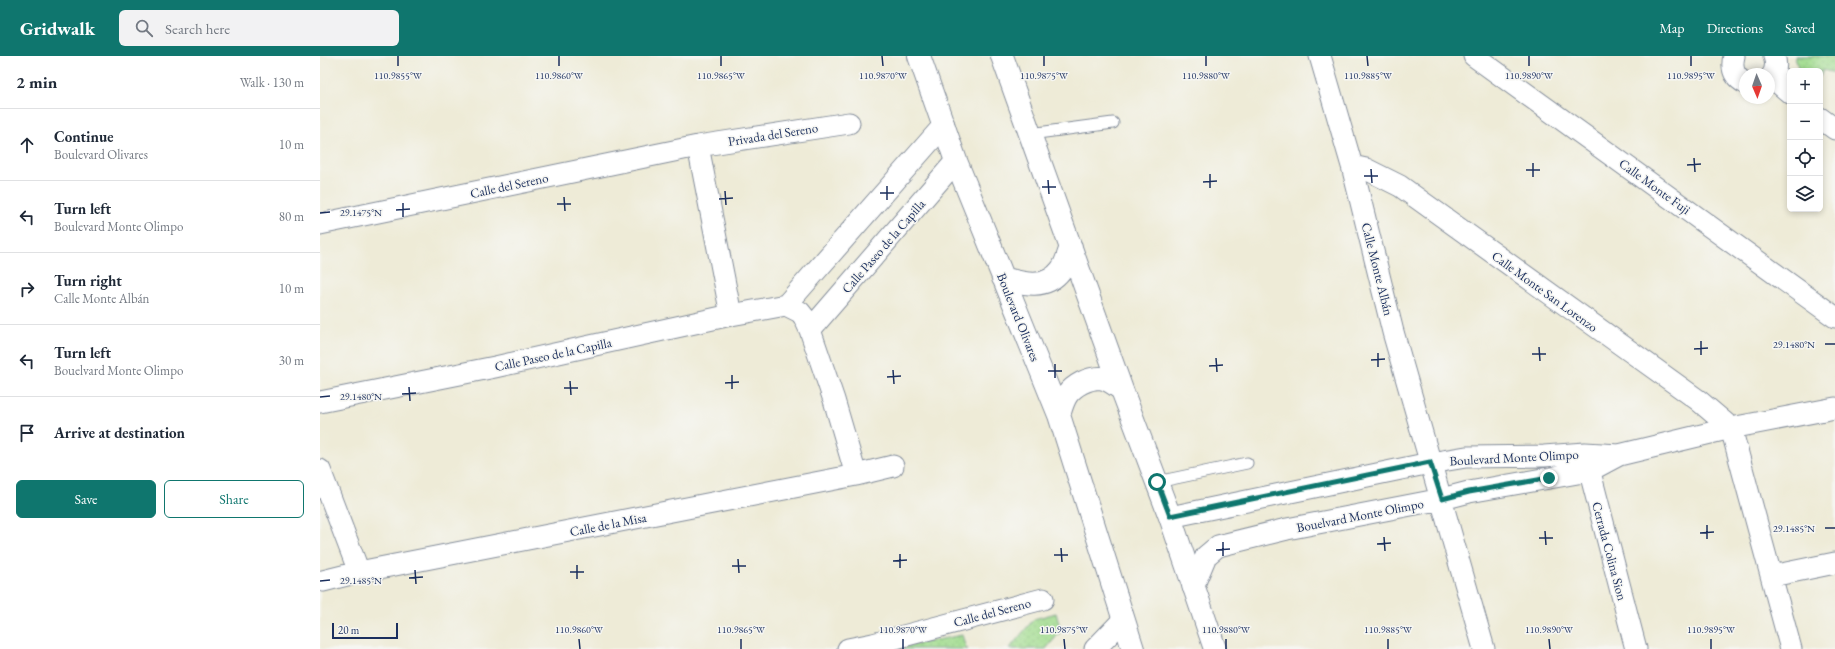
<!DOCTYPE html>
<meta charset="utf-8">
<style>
body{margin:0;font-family:"EB Garamond",serif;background:#f2f2f3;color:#1f2937}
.controls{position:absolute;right:12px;top:12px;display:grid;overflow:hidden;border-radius:6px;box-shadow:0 2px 6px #0003}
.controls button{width:36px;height:36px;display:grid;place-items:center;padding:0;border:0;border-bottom:1px solid #e0e1e3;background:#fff;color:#1f2937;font:20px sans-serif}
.compass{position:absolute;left:1419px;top:12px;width:36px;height:36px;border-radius:50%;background:#fff;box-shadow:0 2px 6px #0003;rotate:178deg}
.scale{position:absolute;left:12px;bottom:10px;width:66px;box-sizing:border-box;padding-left:4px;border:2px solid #1b2f5e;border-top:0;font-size:11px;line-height:14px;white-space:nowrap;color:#1b2f5e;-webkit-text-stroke:3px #f6f6f2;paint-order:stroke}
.stop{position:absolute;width:12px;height:12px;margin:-9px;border:3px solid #0f766e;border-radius:50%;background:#fff}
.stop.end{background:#0f766e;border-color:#fff;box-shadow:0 1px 4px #0008}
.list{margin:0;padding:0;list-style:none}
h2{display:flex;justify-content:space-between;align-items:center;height:52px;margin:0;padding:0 16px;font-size:17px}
h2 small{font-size:13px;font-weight:400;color:#747a83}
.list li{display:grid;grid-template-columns:26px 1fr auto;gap:12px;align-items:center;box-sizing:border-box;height:72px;padding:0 16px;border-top:1px solid #e0e1e3}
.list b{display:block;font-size:15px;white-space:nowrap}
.list p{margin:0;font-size:13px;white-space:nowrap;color:#747a83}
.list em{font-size:13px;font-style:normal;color:#747a83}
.actions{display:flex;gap:8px;padding:12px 16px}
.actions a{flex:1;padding:9px 0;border:1px solid #0f766e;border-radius:6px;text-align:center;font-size:14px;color:#0f766e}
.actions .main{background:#0f766e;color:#fff}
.icon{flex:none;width:22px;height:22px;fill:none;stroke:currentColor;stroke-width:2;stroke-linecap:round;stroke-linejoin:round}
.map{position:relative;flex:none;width:1515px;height:593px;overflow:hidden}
header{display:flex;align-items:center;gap:24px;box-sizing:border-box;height:56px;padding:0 20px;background:#0f766e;color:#fff}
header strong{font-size:19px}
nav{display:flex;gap:22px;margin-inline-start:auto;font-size:14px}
.search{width:280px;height:36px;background:#f2f2f3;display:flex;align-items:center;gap:10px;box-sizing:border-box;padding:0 14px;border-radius:6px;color:#747a83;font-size:15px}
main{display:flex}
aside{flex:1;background:#fff}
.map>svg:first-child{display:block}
</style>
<header>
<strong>Gridwalk</strong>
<div class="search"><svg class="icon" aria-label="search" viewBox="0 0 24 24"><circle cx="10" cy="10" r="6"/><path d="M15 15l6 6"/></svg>Search here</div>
<nav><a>Map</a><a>Directions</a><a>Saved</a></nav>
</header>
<main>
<aside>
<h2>2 min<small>Walk · 130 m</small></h2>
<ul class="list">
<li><svg class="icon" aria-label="ahead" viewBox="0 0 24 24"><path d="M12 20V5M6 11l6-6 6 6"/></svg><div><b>Continue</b><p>Boulevard Olivares</p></div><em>10 m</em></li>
<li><svg class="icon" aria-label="left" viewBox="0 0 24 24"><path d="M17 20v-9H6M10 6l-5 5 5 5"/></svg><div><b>Turn left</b><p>Boulevard Monte Olimpo</p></div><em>80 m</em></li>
<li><svg class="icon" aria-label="right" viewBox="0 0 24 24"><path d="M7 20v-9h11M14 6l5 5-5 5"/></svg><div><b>Turn right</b><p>Calle Monte Albán</p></div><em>10 m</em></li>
<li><svg class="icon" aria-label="left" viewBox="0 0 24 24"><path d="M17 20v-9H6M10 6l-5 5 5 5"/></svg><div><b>Turn left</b><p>Bouelvard Monte Olimpo</p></div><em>30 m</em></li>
<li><svg class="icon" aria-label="arrive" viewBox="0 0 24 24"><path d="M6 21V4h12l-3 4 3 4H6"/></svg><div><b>Arrive at destination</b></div></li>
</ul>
<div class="actions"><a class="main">Save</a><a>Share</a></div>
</aside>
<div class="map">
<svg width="1515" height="593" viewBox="0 0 1515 593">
<defs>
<pattern id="park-dots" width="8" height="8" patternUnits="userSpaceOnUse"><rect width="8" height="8" fill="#a3dd90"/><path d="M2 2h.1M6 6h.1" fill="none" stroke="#8cbe7f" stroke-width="1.8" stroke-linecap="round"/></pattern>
</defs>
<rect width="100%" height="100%" fill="#f6f6f2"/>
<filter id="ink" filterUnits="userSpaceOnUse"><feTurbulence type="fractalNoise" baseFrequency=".025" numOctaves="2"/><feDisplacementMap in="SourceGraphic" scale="8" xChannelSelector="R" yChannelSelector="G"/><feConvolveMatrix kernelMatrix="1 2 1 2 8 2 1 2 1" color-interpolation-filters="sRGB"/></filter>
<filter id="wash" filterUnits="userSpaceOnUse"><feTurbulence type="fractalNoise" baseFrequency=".012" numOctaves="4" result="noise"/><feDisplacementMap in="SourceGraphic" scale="16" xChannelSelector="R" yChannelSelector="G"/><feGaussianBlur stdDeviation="0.9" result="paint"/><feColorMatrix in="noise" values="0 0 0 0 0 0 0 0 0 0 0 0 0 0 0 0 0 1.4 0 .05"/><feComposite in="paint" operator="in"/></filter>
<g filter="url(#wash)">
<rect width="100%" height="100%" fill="#eeebd7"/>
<!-- park -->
<path fill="url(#park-dots)" stroke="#5f8677" d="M1475,0H1515V17L1503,14L1500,21V15H1479Z
M736,557L741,575L726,593H689L714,563Z
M642,579L646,592L648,593H573Z"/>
</g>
<g filter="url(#ink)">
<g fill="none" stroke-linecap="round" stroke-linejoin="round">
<defs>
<path id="lane" d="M710,78L793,67
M837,426L927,407"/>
<path id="street" d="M1000,0L1032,110L1073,276L1164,593
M1154,0L1515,261
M1414,0C1411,12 1414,21 1425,27
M1451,21L1470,37
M1449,23C1456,17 1457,9 1454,0
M1500,62L1515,73
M378,90L411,259
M1032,110L1046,113L1080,130L1378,344L1411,372L1471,593
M0,168L378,90L529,67
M466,249L624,69
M490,274L636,105
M0,346L175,311L411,259L466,249L480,256L484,261L490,274L514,344L536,419
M1266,401L1316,593
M0,414L39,516
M850,461L1110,407L1146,401L1224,400L1265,397L1299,399L1411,372L1515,352
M1452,520L1515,507
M3,525L39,516L536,419L573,410
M873,531L886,500L898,490L967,473L1122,443L1149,436L1269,415L1299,399
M528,593L553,588L723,543
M775,593L803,564"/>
<path id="secondary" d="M599,0L636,105L739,359L813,593
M682,0L802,334L850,461L895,593
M683,222C704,228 726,234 741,214C746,208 748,198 751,191
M739,359C741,353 743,345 747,339C754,329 768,322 780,322C788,323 796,329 802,334"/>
</defs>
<!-- lane casing -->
<use href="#lane" stroke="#848d9a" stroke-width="13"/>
<!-- street casing -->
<use href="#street" stroke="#848d9a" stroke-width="23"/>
<!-- secondary casing -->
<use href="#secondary" stroke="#848d9a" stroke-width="24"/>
<!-- lane -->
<use href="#lane" stroke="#fff" stroke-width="11"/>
<!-- street -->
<use href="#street" stroke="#fff" stroke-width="21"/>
<!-- secondary -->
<use href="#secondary" stroke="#fff" stroke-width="22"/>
</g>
</g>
<g fill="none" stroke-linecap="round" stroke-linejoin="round" filter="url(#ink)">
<!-- route -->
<path stroke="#0f766e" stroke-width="5" d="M837,426L850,460L1110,406L1122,443L1149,436L1229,422"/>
</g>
<!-- ticks -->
<path fill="none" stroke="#1b2f5e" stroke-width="1.5" d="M78,0V10M239,0V10M401,0V10M562,0L563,10M724,0V10M886,0V10M1047,0L1048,10M1209,0V10M1371,0V10M1374,102L1375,116M1213,107V121M1367,109L1381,108M1051,113L1052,127M1206,114H1220M890,118V132M1044,120H1058M728,124L729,138M883,126L897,125M567,130V144M722,131H736M405,135L406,149M560,137H574M244,141L245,155M399,143L413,142M83,147V161M237,148H251M76,154L90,153M0,157L10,156M1381,285V299M1505,288H1515M1219,291L1220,305M1374,293L1388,292M1058,297V311M1212,298H1226M896,302L897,316M1051,304L1065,303M735,308V322M889,310L903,309M573,314L574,328M728,315H742M412,319V333M567,321L581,320M250,325L251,339M405,327L419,326M89,331L90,345M244,332H258M82,338L96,337M0,341L10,340M1387,469V483M1505,472H1515M1225,475L1226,489M1380,477L1394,476M1064,481L1065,495M1219,482H1233M903,486V500M1057,488L1071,487M741,492L742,506M896,494L910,493M580,498V512M734,499H748M418,503L419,517M573,505L587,504M257,509V523M412,510H426M95,514L96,528M250,516H264M89,522L103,521M0,525L10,524M259,583L260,593M421,583V593M583,583V593M744,583L745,593M906,583V593M1068,583V593M1229,583L1230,593M1391,583V593"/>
<g text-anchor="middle" stroke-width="3" stroke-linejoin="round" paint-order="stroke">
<!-- street labels -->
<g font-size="13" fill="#1b2f5e" stroke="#f6f6f2">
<text transform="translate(453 78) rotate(-9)" y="5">Privada del Sereno</text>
<text transform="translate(189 129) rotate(-12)" y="5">Calle del Sereno</text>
<text transform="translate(1335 130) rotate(36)" y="5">Calle Monte Fuji</text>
<text transform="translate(563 190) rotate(-49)" y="5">Calle Paseo de la Capilla</text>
<text transform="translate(1058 213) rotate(76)" y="5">Calle Monte Albán</text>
<text transform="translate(1225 235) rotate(36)" y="5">Calle Monte San Lorenzo</text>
<text transform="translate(699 261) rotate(68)" y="5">Boulevard Olivares</text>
<text transform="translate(233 298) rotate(-12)" y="5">Calle Paseo de la Capilla</text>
<text transform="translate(1194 401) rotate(-3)" y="5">Boulevard Monte Olimpo</text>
<text transform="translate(1040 459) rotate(-11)" y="5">Bouelvard Monte Olimpo</text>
<text transform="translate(288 468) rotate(-11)" y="5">Calle de la Misa</text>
<text transform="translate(1290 495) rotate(75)" y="5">Cerrada Colina Sion</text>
<text transform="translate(672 556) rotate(-15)" y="5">Calle del Sereno</text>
</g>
</g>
<g font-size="10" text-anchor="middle" fill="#1b2f5e" stroke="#f6f6f2" stroke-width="3" stroke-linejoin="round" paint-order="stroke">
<text x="78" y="23">110.9855°W</text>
<text x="239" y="23">110.9860°W</text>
<text x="401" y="23">110.9865°W</text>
<text x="563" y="23">110.9870°W</text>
<text x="724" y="23">110.9875°W</text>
<text x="886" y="23">110.9880°W</text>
<text x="1048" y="23">110.9885°W</text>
<text x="1209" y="23">110.9890°W</text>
<text x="1371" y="23">110.9895°W</text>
<text x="41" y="160">29.1475°N</text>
<text x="1474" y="292">29.1480°N</text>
<text x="41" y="344">29.1480°N</text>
<text x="1474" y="476">29.1485°N</text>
<text x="41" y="528">29.1485°N</text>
<text x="259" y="577">110.9860°W</text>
<text x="421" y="577">110.9865°W</text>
<text x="583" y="577">110.9870°W</text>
<text x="744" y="577">110.9875°W</text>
<text x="906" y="577">110.9880°W</text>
<text x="1068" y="577">110.9885°W</text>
<text x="1229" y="577">110.9890°W</text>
<text x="1391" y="577">110.9895°W</text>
</g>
</svg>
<div class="controls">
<button>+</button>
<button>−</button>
<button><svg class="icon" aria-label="locate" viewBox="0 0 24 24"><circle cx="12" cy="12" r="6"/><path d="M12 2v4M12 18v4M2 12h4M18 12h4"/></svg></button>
<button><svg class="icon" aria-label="layers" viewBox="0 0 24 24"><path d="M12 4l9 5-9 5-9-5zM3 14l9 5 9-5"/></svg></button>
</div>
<svg class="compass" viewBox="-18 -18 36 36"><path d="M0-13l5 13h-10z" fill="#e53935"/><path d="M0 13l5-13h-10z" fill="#747a83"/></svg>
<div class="scale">20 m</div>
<div class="stop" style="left:837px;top:426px"></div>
<div class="stop end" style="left:1229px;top:422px"></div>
</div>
</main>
